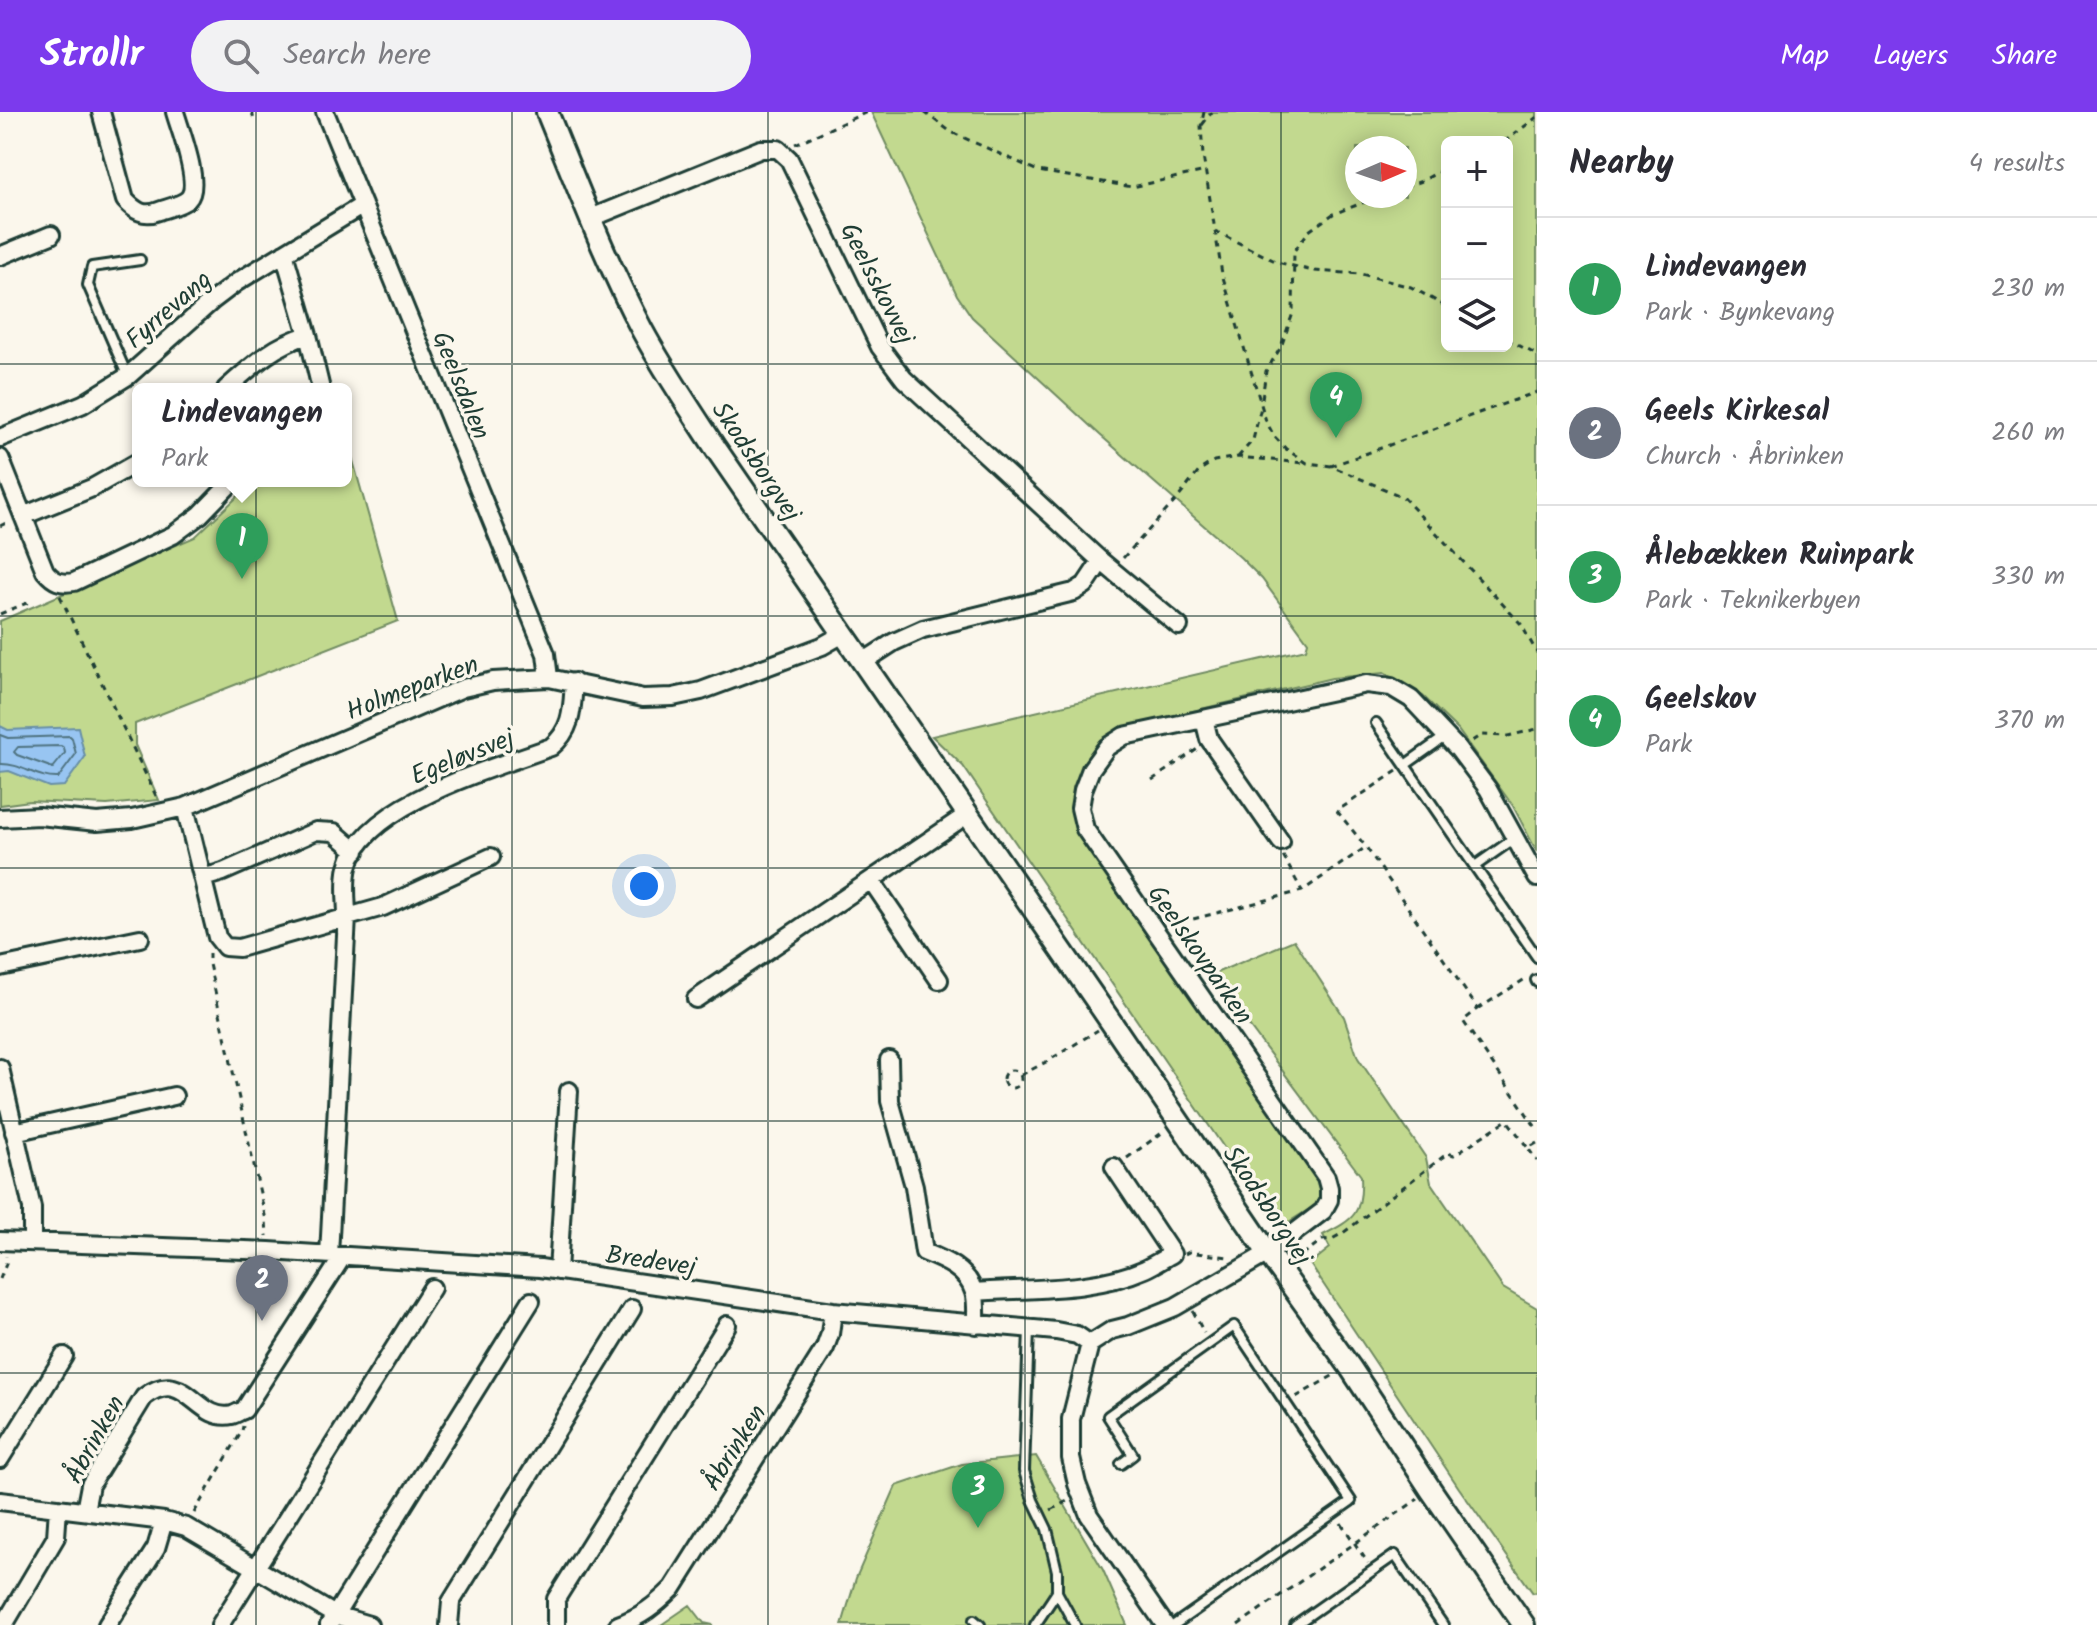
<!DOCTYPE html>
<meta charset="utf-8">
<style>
body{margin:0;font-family:Kalam,sans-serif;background:#f2f2f3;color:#2b2b33}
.controls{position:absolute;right:24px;top:24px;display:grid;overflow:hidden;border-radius:12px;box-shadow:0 4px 20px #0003}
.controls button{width:72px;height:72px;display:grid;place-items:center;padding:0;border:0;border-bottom:2px solid #e1e1e2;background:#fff;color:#2b2b33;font:40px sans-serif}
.compass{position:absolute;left:1345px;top:24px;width:72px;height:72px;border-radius:50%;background:#fff;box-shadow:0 4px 20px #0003;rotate:88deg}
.you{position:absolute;left:644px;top:774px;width:28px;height:28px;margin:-20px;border:6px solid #fff;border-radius:50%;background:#1a73e8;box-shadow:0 0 0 12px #1a73e833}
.badge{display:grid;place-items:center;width:52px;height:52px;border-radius:50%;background:#7c3aed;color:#fff;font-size:26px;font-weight:700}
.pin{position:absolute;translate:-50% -66px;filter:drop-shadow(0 2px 4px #0008)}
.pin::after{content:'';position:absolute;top:42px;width:28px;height:24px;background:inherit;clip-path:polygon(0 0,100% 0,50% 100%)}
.popup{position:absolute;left:132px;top:271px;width:220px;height:104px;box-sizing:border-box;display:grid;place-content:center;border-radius:12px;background:#fff;filter:drop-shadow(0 2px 6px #0005);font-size:26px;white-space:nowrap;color:#7c7c81}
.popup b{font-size:30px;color:#2b2b33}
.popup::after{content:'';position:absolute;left:50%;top:100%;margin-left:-16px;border:16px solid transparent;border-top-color:#fff}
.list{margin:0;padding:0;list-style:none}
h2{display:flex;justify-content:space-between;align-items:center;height:104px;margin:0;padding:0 32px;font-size:34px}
h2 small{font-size:26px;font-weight:400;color:#7c7c81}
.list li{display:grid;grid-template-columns:52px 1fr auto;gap:24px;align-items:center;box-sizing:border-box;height:144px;padding:0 32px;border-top:2px solid #e1e1e2}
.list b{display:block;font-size:30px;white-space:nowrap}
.list p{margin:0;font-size:26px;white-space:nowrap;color:#7c7c81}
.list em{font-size:26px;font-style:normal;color:#7c7c81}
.icon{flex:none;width:44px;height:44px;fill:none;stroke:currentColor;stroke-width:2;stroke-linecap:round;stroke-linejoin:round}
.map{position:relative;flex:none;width:1537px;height:1513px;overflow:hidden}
header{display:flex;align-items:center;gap:48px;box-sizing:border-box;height:112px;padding:0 40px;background:#7c3aed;color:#fff}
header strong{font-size:38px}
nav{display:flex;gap:44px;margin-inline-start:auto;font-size:28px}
.search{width:560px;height:72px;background:#f2f2f3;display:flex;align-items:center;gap:20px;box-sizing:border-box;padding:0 28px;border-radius:44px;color:#7c7c81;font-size:30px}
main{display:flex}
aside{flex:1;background:#fff}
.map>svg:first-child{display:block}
</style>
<header>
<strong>Strollr</strong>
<div class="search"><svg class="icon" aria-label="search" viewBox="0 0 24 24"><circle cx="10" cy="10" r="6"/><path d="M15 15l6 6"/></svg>Search here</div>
<nav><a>Map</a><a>Layers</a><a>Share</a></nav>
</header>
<main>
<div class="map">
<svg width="1537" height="1513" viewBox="0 0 1537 1513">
<rect width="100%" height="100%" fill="#fbf7ec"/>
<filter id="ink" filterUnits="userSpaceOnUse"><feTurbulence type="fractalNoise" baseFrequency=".0125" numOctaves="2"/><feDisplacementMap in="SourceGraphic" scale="16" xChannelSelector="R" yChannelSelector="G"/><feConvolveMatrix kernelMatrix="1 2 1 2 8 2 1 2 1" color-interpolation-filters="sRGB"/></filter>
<g filter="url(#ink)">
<!-- green -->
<path fill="#c2d98f" stroke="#708b62" stroke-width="2" fill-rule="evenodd" d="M871,0H1537V740L1513,694L1458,618L1423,584L1384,561L1332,566L1121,616L1100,631L1078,668L1073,695L1321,1071L1319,1091L1279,1116L963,654L932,624L1306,537L1308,530L1262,467L1241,446L1100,323L972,205L957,183ZM1447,30H1507V234H1447ZM1357,36H1405V84H1357Z
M346,324L398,509L135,612V633L159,688L107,693L30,689L0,693V509L195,425L254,369H346Z
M1294,828L1344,905L1358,946L1426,1046L1431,1071L1503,1176L1537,1196V1480L1533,1481L1459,1376L1310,1152L1330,1136L1323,1123C1354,1107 1363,1102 1361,1064L1211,863Z
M1036,1344L1103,1458L1127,1513H842L856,1466L896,1374L962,1352Z
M690,1493L704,1511L713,1513H661Z"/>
<!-- water -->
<path fill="#98c5f2" stroke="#688fa6" stroke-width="2" d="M0,614L8,618L78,615L85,645L64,674L49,675L9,659L0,660Z"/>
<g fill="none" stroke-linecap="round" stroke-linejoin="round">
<!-- shore -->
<path stroke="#4f7380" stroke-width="2" d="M0,623L8,626L70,624L72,626L76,642L58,666C37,667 21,651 0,652
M61,634L64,636L65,641L53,656L17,643L14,640L18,635Z"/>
<defs>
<path id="service" d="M127,263L88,173L92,155L140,148
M1376,611L1537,845
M1405,653L1446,624
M1475,754L1515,726
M1536,868L1537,870
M1029,1217L1024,1359L1033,1388L1047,1417L1057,1459V1480L1035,1513
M1121,1352L1133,1343L1108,1304L1234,1214L1351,1389L1174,1513
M1057,1480L1075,1513
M974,1508L980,1513
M1295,1513L1395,1443L1443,1513"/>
<path id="minor" d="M101,0L125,88C135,99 144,105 159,99C167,96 182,93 188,87C202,73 180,18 175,0
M325,0L546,542L549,566
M591,106L761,37H778L789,47L880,235L904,267L1101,449L1179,514
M284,141L308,223L321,277
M0,144L51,123
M226,277C253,253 274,233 308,223
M0,326L83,292L128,264L212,189L237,170L363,93
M0,346L45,459C54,470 61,472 74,470L173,423L200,403L233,369
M23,404L92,376L138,350
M863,550L894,530L923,517L1074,480L1085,473L1101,449
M1204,607L1209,627L1281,730
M185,695L217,825L225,835L239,836L383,795L491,745
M0,706L39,704L97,710L132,707L185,695L463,576L493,569L549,566L643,586L673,585L701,579L822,534L843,522
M203,766L223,760L316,719L334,720L356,739
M871,768L939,868
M0,855L140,826
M696,887L968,702
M889,948L890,989L914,1074L924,1140C944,1148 967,1157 974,1180C977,1189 976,1203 976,1213
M0,956L32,1096V1130
M14,1020L174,984
M0,1129L269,1139L540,1156L833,1199L1056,1219L1077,1223L1090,1232
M329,1143L347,805C347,789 344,771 348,755C363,692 497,655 551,635C573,617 572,596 574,570
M558,1159L569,979
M974,1180C1030,1176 1093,1180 1145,1157C1154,1153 1163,1147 1172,1142L1114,1055
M1090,1232L1112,1218L1128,1214L1175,1195L1268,1141L1323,1099L1329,1088V1076L1326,1065L1085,717L1080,696L1083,678L1091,657L1107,635L1124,624L1366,572L1391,575L1411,587L1458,637L1488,677L1537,766
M1090,1232L1071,1307V1346L1077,1372L1089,1403L1165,1513
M0,1347L64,1244
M0,1389L164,1409L186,1415L335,1503L369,1513
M85,1399L90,1373L144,1285C186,1253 196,1311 232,1303C236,1302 240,1299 244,1298L343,1144
M4,1513L56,1425L58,1396
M107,1513L156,1436L164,1409
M220,1513L432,1176
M329,1513L531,1189
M449,1513L451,1490L632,1197
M556,1513V1487L727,1213
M618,1513C641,1505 656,1493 673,1476L825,1236L830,1222L833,1199"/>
<path id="tertiary" d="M547,0C577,73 605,148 642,218C664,259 691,298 716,337L1111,910L1268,1141L1350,1255L1431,1378L1524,1513"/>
</defs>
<!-- service casing -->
<use href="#service" stroke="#1f3d34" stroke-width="14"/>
<!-- minor casing -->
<use href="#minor" stroke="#1f3d34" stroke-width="22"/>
<!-- tertiary casing -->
<use href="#tertiary" stroke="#1f3d34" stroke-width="26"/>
<!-- path -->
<path stroke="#1f3d34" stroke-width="3" stroke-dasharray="6 6" stroke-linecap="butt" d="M252,0L254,8
M924,0L951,20L1038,59L1132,75L1206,59
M1204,0L1201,14L1203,44L1222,162L1266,309L1274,324L1286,337L1307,351L1331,354L1403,385L1521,512L1537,541
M1202,13L1212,0
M1504,30L1537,5
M795,32L867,0
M1405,75L1422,69L1447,55
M1215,119L1277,150L1313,159L1361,162L1411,175L1447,195
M1507,227L1537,243
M1262,287L1266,259L1281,235L1293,201L1294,139L1309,119L1333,102L1381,84
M1238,345L1253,328L1261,295
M1331,354L1537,280
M0,414L8,410
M1123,446L1178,386L1200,358L1214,349L1238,345L1304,351
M60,484L157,686
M0,502L29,490
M1472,629L1481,623L1508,624L1537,617
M1397,659L1337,699L1366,735L1478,897L1463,909L1537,1017
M1152,668L1199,636
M1283,744L1302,779
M1170,813L1302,779L1366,735
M209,841V852L266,1108L267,1124
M1478,897L1525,867
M1003 967a9 9 0 1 1 18 0a9 9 0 1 1-18 0Z
M1021,963L1048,949L1098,918
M1537,1031L1528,1036L1537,1049
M1127,1046L1166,1018
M1185,1142L1189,1140L1229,1145
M1293,1150L1322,1128L1332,1127L1343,1121L1444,1044L1448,1041L1454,1043L1507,1008L1528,1036
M0,1167L6,1152V1144
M1193,1199L1204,1221
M1296,1285L1334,1263
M1051,1398L1069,1388
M194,1401L242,1319L243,1314
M1341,1411L1368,1451
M1238,1513L1418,1387"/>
<!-- service -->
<use href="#service" stroke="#fbf7ec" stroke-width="8"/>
<!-- minor -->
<use href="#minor" stroke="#fbf7ec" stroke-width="16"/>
<!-- tertiary -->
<use href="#tertiary" stroke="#fbf7ec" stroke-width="20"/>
</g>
</g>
<!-- grid -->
<path fill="none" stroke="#1f3d34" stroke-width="2" stroke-opacity="0.55" d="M256,0V1513M512,0V1513M768,0V1513M1025,0V1513M1281,0V1513M0,252H1537M0,504H1537M0,756H1537M0,1009H1537M0,1261H1537"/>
<g text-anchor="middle" stroke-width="7" stroke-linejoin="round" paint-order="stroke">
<!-- street labels -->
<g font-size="26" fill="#1f3d34" stroke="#fbf7ec">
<text transform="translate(878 171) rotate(63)" y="9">Geelsskovvej</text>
<text transform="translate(168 197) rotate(-41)" y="9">Fyrrevang</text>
<text transform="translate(462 273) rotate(68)" y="9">Geelsdalen</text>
<text transform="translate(757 349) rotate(56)" y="9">Skodsborgvej</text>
<text transform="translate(412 575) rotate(-21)" y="9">Holmeparken</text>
<text transform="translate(462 644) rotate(-22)" y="9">Egeløvsvej</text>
<text transform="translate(1201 842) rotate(55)" y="9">Geelskovparken</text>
<text transform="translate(1268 1093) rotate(56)" y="9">Skodsborgvej</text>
<text transform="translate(651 1148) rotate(8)" y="9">Bredevej</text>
<text transform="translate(94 1327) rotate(-61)" y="9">Åbrinken</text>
<text transform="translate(734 1335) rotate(-58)" y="9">Åbrinken</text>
</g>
</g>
</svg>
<div class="controls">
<button>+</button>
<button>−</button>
<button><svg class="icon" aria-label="layers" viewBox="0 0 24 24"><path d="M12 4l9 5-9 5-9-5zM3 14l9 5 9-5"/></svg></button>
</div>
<svg class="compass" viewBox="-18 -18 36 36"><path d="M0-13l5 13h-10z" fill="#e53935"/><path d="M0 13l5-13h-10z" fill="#7c7c81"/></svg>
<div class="you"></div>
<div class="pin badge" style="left:242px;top:467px;background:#2e9e5b">1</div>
<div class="popup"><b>Lindevangen</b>Park</div>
<div class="pin badge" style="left:262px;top:1209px;background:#6b7280">2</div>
<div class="pin badge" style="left:978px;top:1416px;background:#2e9e5b">3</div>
<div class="pin badge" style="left:1336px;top:326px;background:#2e9e5b">4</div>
</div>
<aside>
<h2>Nearby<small>4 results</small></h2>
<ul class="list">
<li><span class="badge" style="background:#2e9e5b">1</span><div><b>Lindevangen</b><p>Park · Bynkevang</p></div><em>230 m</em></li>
<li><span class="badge" style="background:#6b7280">2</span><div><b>Geels Kirkesal</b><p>Church · Åbrinken</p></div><em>260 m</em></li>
<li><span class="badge" style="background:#2e9e5b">3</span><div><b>Ålebækken Ruinpark</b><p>Park · Teknikerbyen</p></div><em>330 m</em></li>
<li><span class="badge" style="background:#2e9e5b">4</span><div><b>Geelskov</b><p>Park</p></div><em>370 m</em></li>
</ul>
</aside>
</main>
